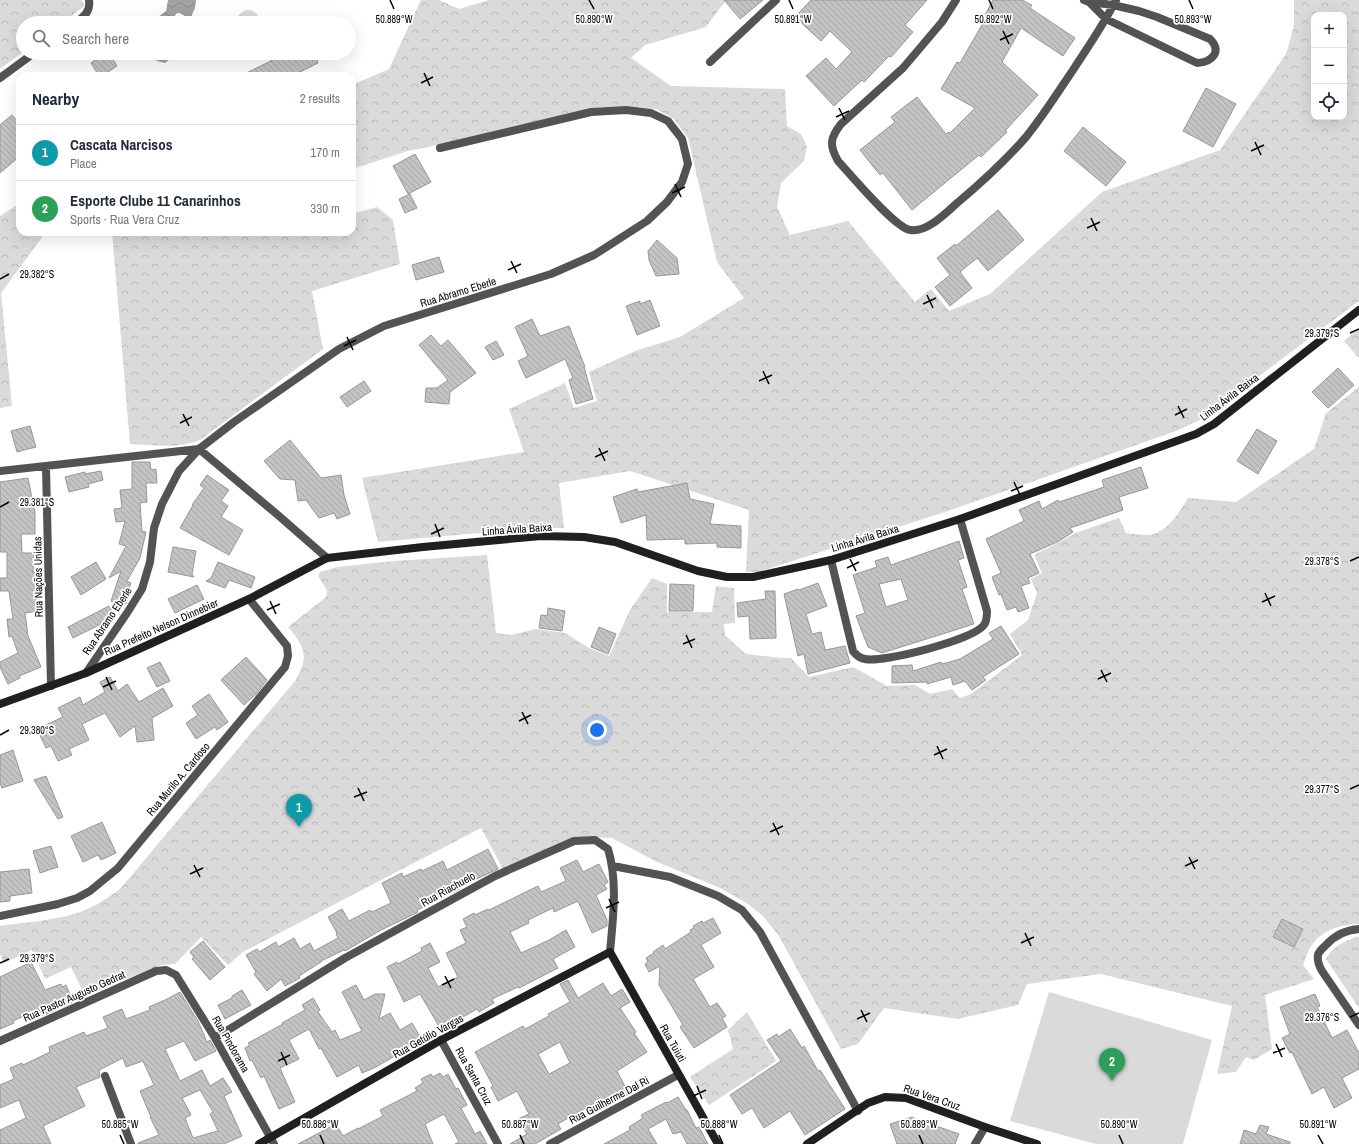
<!DOCTYPE html>
<meta charset="utf-8">
<style>
body{margin:0;font-family:"Archivo Narrow",sans-serif;background:#f6f6f7;color:#1f2937}
.controls{position:absolute;right:12px;top:12px;display:grid;overflow:hidden;border-radius:8px;box-shadow:0 4px 16px #0002}
.controls button{width:36px;height:36px;display:grid;place-items:center;padding:0;border:0;border-bottom:1px solid #e0e1e3;background:#fff;color:#1f2937;font:20px sans-serif}
.you{position:absolute;left:597px;top:730px;width:14px;height:14px;margin:-10px;border:3px solid #fff;border-radius:50%;background:#1a73e8;box-shadow:0 0 0 6px #1a73e833}
.badge{display:grid;place-items:center;width:26px;height:26px;border-radius:50%;background:#d93025;color:#fff;font-size:13px;font-weight:700}
.pin{position:absolute;translate:-50% -33px;filter:drop-shadow(0 1px 2px #0008)}
.pin::after{content:'';position:absolute;top:21px;width:14px;height:12px;background:inherit;clip-path:polygon(0 0,100% 0,50% 100%)}
.list{margin:0;padding:0;list-style:none}
h2{display:flex;justify-content:space-between;align-items:center;height:52px;margin:0;padding:0 16px;font-size:17px}
h2 small{font-size:13px;font-weight:400;color:#747a83}
.list li{display:grid;grid-template-columns:26px 1fr auto;gap:12px;align-items:center;box-sizing:border-box;height:56px;padding:0 16px;border-top:1px solid #e0e1e3}
.list b{display:block;font-size:15px;white-space:nowrap}
.list p{margin:0;font-size:13px;white-space:nowrap;color:#747a83}
.list em{font-size:13px;font-style:normal;color:#747a83}
.icon{flex:none;width:22px;height:22px;fill:none;stroke:currentColor;stroke-width:2;stroke-linecap:round;stroke-linejoin:round}
.map{position:relative;flex:none;width:1359px;height:1144px;overflow:hidden}
.search{position:absolute;background:#fff;box-shadow:0 4px 16px #0002;left:16px;top:16px;width:340px;height:44px;display:flex;align-items:center;gap:10px;box-sizing:border-box;padding:0 14px;border-radius:22px;color:#747a83;font-size:15px}
.panel{position:absolute;background:#fff;box-shadow:0 4px 16px #0002;left:16px;top:72px;width:340px;height:164px;border-radius:12px}
.map>svg:first-child{display:block}
</style>
<div class="map">
<svg width="1359" height="1144" viewBox="0 0 1359 1144">
<defs>
<pattern id="forest-crowns" width="20" height="18" patternUnits="userSpaceOnUse"><rect width="20" height="18" fill="#dadada"/><path d="M2 6a3 3 0 1 1 6 0M12 15a3 3 0 1 1 6 0" fill="none" stroke="#b9b9b9"/></pattern>
<pattern id="water-waves" width="16" height="10" patternUnits="userSpaceOnUse"><rect width="16" height="10" fill="#a1a1a1"/><path d="M0 5q4-4 8 0t8 0" fill="none" stroke="#898989"/></pattern>
<pattern id="building-back-hatch" width="6" height="6" patternUnits="userSpaceOnUse"><rect width="6" height="6" fill="#c3c3c3"/><path d="M-1 5l2 2M0 0l6 6M5-1l2 2" fill="none" stroke="#a6a6a6"/></pattern>
</defs>
<rect width="100%" height="100%" fill="#fff"/>
<!-- green -->
<path fill="#dadada" d="M247,10H251L257,14L260,23H237C236,16 240,12 247,10Z
M1049,992L1212,1040L1183,1144H1096L1010,1121Z"/>
<!-- forest -->
<path fill="url(#forest-crowns)" fill-rule="evenodd" d="M0,0H81L84,4L83,7L62,23H23V52L0,69Z
M421,0H439L459,9L489,0H726L706,27L645,45L631,58L671,86L785,89L787,126L801,134L807,146L804,161L781,183L777,207L790,235L848,221L915,302L931,289L949,311L990,294L1102,192L1220,150L1286,54L1294,26V0H1359V301L1222,404L1198,421L1176,431L948,511L758,572H746L749,510L630,471L559,483L564,528H535L378,542L362,478L524,452L509,409L565,383L574,408L597,401L589,372L635,351L680,337L744,298L717,262L688,138L674,119L656,109L625,106L590,108L461,140L408,151L352,169V85L389,69ZM1314,15H1344V117H1314Z
M20,203V232H46L1,293L12,406L0,408V216Z
M377,207L393,220L400,264L312,291L323,349L200,440C177,449 153,445 130,444L112,232H352V214Z
M1359,328V358L1344,341Z
M1359,387V924C1342,924 1322,930 1312,945C1308,950 1306,958 1303,965L1314,979L1265,995L1272,1049L1254,1060L1246,1057L1236,1072L1217,1074L1232,1006L1101,974L1027,984L1018,1005L958,1019L884,1008L858,1044L841,1049L779,936L763,916L748,904L720,888L655,861L612,838L585,837L503,869L481,828L243,952L228,965L201,937L175,964L161,965L150,969L85,996L71,967L45,979L32,950L4,963L0,954V926C25,922 53,921 77,913C93,908 106,899 120,889L295,681C309,657 306,648 288,627L326,597L327,590L318,576L320,572L337,567L394,561L487,555L496,633L511,635L536,629L565,633L589,648L609,656L630,610L652,578L667,584V612H712L716,586L734,588L735,623L724,624L725,635L746,654L781,658H791L809,677L853,667L887,686L915,685L930,694L952,689L960,698L971,694L1022,655L1010,634L1028,620L1037,593L1031,579L1042,573L1034,555L1078,532L1119,518L1126,533C1133,534 1141,535 1148,535C1166,534 1180,512 1188,498L1236,502L1314,449L1326,413Z
M1356,937H1359V1008L1326,959C1333,946 1343,942 1356,937Z
M747,1012L776,1061L709,1105L690,1077L733,1049L728,1030Z"/>
<!-- water -->
<path fill="url(#water-waves)" d="M168,0H196L195,8L190,19L180,13H177L173,18V21L176,23H150L166,11Z
M151,53H174L169,60L165,63C158,61 151,61 151,53Z"/>
<!-- building -->
<path fill="url(#building-back-hatch)" stroke="#979797" fill-rule="evenodd" d="M724,0H763L740,19Z
M811,0H927L905,25L913,32L891,57L889,56L864,82L862,80L834,106L806,76L826,58L836,69L852,52L830,31L821,41L795,17Z
M993,0H1022L1032,5L1030,8L1075,38L1063,56L1021,28L1002,62L1038,95L1005,131L1007,132L981,157L979,155L912,210L883,173L880,175L860,150L895,122L891,117L917,97L946,134L949,132L950,133L975,108L941,89L957,62L960,63L987,16L985,15Z
M105,53H109L117,66L102,76H99L91,63Z
M275,53H332L317,60L318,63L298,73L300,76H240L271,61L269,56Z
M1206,88L1236,104L1213,147L1183,131Z
M12,115L20,124V156L0,173V125Z
M1083,127L1126,162L1106,186L1064,151Z
M415,154L431,182L408,194L393,166Z
M410,194L417,208L405,213L399,199Z
M998,210L1024,240L988,271L977,258L960,272L972,288L950,306L935,287L950,275L937,258L955,244L956,246Z
M657,240L677,258L679,274L656,276L649,260L648,251Z
M439,257L444,272L416,280L412,265Z
M650,300L660,326L637,335L626,306L640,301V304Z
M532,319L540,336L569,326L585,367H584L593,399L576,404L569,380L573,378L565,359L526,378L518,361L528,356L515,327Z
M431,335L441,346L448,340L476,373L450,392L449,404L425,402L426,388H437L448,380L419,345Z
M496,341L504,355L493,360L485,347Z
M1338,368L1354,385L1328,408L1312,392Z
M364,381L371,391L347,407L340,397Z
M30,426L36,447L17,452L11,431Z
M1257,429L1277,441L1258,474L1237,461Z
M290,440L321,478L341,475L344,495L350,514L337,519L334,513L319,518L306,500L298,501L295,480L280,479L264,461Z
M132,462H150L151,470L156,469L157,483H146L147,502L140,503L142,531L146,532L140,558L127,581L131,583L127,594L129,595L126,604L117,601L116,604L111,601L121,571L109,578L126,546L119,544L125,521L116,522L114,509L122,508L120,490L132,489Z
M1141,467L1148,488L1119,497L1123,510L1070,528L1073,532L1057,542L1030,554L1039,573L1028,578L1030,583L1021,586L1029,608L1018,612L1016,607L1007,610L1001,594L999,595L992,577L1001,573L986,539L1024,521L1019,510L1039,501L1042,509L1058,500L1059,502L1104,487L1102,480Z
M101,471L103,480L88,484L89,487L69,492L65,477L85,472V474Z
M207,475L229,490L221,501L228,506L221,517L243,530L229,555L180,528L193,505H192L204,488L200,485Z
M28,478L35,513V534H21L22,553H34L33,572H37L39,588H35L38,611L25,613L28,636L41,667L19,676L20,678L8,684L0,667V662L18,653L12,636L9,637L7,619H13L9,591H0V578H7V552H0V482Z
M687,483L690,499L714,504L710,524L741,526V548L717,547V543L685,544V539L647,540L646,515L621,523L613,497L637,489L638,492Z
M959,541L964,558L958,560L967,587L962,589L974,624L882,653L868,647L856,616L865,613L853,575L877,567L875,561L888,557L891,565ZM901,579L908,600L886,607L879,584Z
M173,547L196,551L192,574L194,577L168,572Z
M96,562L106,579L81,595L71,577Z
M218,562L255,577L251,588L229,580L225,588L206,581L211,578Z
M818,583L827,606L806,614L812,634L821,632L825,650L845,646L850,663L808,674L804,654L798,656L784,594L798,589L799,590Z
M670,584L694,585L693,611H669Z
M197,585L204,599L175,613L168,599Z
M765,591H775L776,638L750,639L749,616L738,617L737,603L766,599Z
M109,606L115,617L73,638L68,627Z
M548,608L565,611L562,631L539,628L541,615L547,616Z
M1001,626L1019,654L983,677L986,680L972,690L965,681L953,685L951,677L927,684V682L892,683V666L912,665L913,671L941,662L942,664L960,659L993,639L989,633Z
M599,627L616,634L608,654L591,647Z
M246,657L267,680L257,693L244,705L221,680Z
M160,662L170,681L157,687L147,668Z
M110,677L118,691L127,684L139,702L163,688L173,706L152,718L154,740L137,742L135,726L120,737L105,713L82,724L89,740L69,749L72,755L58,761L51,746L46,748L37,729L63,717L58,708L80,697L83,705L105,692L100,682Z
M209,694L228,722L217,730L215,727L196,739L186,723L198,715L192,706Z
M13,750L23,781L2,788L0,783V755Z
M46,776L63,817L58,819L34,780Z
M102,822L116,853L101,860L98,855L83,862L71,836Z
M51,846L58,867L40,873L33,851Z
M488,849L498,869L459,887L460,889L417,910L418,912L406,918L381,930L345,951L344,950L321,961V962L299,976L300,978L285,986L281,979L267,991L254,974L256,972L246,955L257,949L259,952L276,942L278,947L294,938L300,949L310,943L314,951L338,938L336,934L337,933L328,917L342,909L349,921L370,910L372,912L391,903L382,883L402,873L403,877L421,869L422,871L443,861L447,870Z
M577,860L583,872L599,864L608,882L604,885L607,889L596,895L607,920V926L592,933L578,901L554,912L553,908L528,920L529,923L510,932L521,953L549,940L566,930L575,947L553,959L558,968L519,988L518,987L492,999L494,1003L479,1012L477,1009L456,1021L458,1024L443,1033L420,994L404,1002L387,967L397,962L398,964L422,951L421,948L430,943L440,962L428,968L438,987L458,977L446,953L466,943L460,930L467,927L463,919L474,913L475,915L488,909L489,910L538,886L541,892L566,881L560,868Z
M29,869L32,893L10,896V901L0,902V872Z
M713,918L721,933L701,945L714,967L693,979L710,1007L717,1003L726,1016L722,1018L727,1027L694,1048L680,1027L683,1025L659,985L660,966L649,972L645,964L648,962L646,958L654,953L653,952L663,945L665,949L691,932L690,930L694,928L693,926L702,921L703,923Z
M1282,919L1303,929L1294,947L1273,937Z
M203,941L225,967L210,980L192,959L194,957L190,952Z
M31,962L45,990L61,984L62,987L66,985L73,1002L42,1016L39,1009L13,1021L14,1023L0,1029V977Z
M568,980L578,998L603,983L611,996L622,989L630,1002L620,1008L636,1032L634,1033L647,1052L617,1071L629,1094L614,1102L611,1097L594,1107L592,1104L558,1124L561,1129L535,1144H510L527,1134L518,1119L529,1114L517,1091L498,1101L491,1087L493,1086L475,1052L523,1026L525,1029L549,1016L548,1014L570,1002L560,984ZM560,1042L570,1063L549,1074L538,1054Z
M356,985L364,1000L375,994H385L379,1019L390,1013L400,1030L412,1023L422,1040L376,1067L362,1073L359,1065L337,1077L321,1048L319,1049L309,1029L289,1040L299,1059L280,1068L295,1102L279,1109L264,1076L261,1078L252,1060L250,1061L245,1048L250,1045L248,1043L283,1024L282,1023L305,1010L302,1005L313,998L320,1010L318,1012L332,1032L335,1030L340,1040L362,1031L342,992Z
M242,990L251,1005L225,1019L218,1005L232,998V996Z
M180,992L198,1021L207,1042L210,1040L216,1051L195,1061L184,1041L165,1049L180,1081L202,1070L210,1086L223,1078L232,1092L224,1096L242,1136L224,1144H138V1143L159,1135L150,1117H151L140,1091L154,1085L143,1061L126,1067L123,1058L99,1070L100,1077L76,1087L85,1106L43,1126L51,1144H0V1130L26,1118L19,1100L0,1108V1085L14,1079L10,1068L22,1063L23,1065L50,1052L49,1047L84,1032L86,1036L108,1028L103,1017L122,1009L126,1019L150,1010L149,1007L167,999ZM200,1090L213,1112L210,1114L218,1131L193,1138L185,1118L191,1115L182,1098Z
M1315,994L1320,1006L1317,1007L1332,1038L1347,1030L1359,1053V1069L1342,1078L1352,1098L1334,1108L1324,1087L1312,1094L1292,1052L1290,1053L1282,1038L1290,1034L1280,1007Z
M790,1029L802,1048L804,1046L818,1071L820,1070L845,1109L805,1135L790,1111L764,1128L752,1108L742,1114L730,1095L781,1061L767,1040L777,1034L778,1037Z
M440,1073L443,1077L448,1074L456,1089L458,1088L467,1105L461,1108L475,1134L480,1131L487,1144H455L459,1142L444,1114L425,1124L433,1144H298L336,1124L343,1136L358,1128V1129L383,1116L380,1110L417,1091L415,1088L423,1083L421,1079L431,1074L433,1077Z
M678,1097L686,1110H687L696,1128L699,1127L708,1144H687L681,1132L673,1134L666,1119L648,1129L657,1144H604L630,1130L629,1127L643,1118L641,1115L666,1102L667,1103Z
M912,1117L935,1130L936,1126L959,1134L955,1144H897L890,1124Z
M1260,1125L1269,1127L1266,1134L1290,1142V1144H1240L1244,1130L1256,1134Z"/>
<g fill="none" stroke-linecap="round" stroke-linejoin="round">
<!-- street -->
<path stroke="#535353" stroke-width="8" d="M956,0L942,22L903,68L841,124C830,138 829,145 838,161C851,175 894,227 910,230C926,233 945,214 956,204C981,183 1005,161 1026,137C1043,116 1058,92 1073,70C1088,47 1104,24 1116,0
M1084,0L1089,2L1113,5L1139,11L1157,17L1210,39C1222,51 1213,62 1197,63L1106,19L1089,2
M75,23C83,17 91,12 89,0
M710,62L776,0
M0,78L34,53
M46,467L51,686
M0,471L199,449L279,516L327,558
M831,560L853,651C856,655 859,658 865,659C883,663 973,640 984,625C987,621 987,616 987,611L960,519
M86,673L127,613L142,589L150,562L154,528L162,504L179,471L199,449L234,422L339,349L384,326L551,274L594,255L647,221L667,202L682,182L688,164L682,139L668,121L651,113L626,110L591,112L440,148
M613,866L670,877L718,896L742,910L760,932L858,1111
M0,916L58,904L77,898L90,891L118,868L285,667L288,656L287,646L249,599
M1359,929C1345,930 1335,935 1326,945C1323,948 1319,951 1318,955C1317,961 1319,966 1322,971L1359,1025
M215,1038L345,958L495,876L574,841L595,840L608,849C618,882 613,918 610,952
M441,1040L498,1144
M0,1041L156,971L166,970L176,975L215,1038L274,1144
M105,1076L131,1144
M550,1144L678,1075
M975,1144L985,1127"/>
<!-- secondary -->
<path stroke="#202020" stroke-width="8" d="M0,704L86,673L249,599L327,558L423,547L541,536L584,537L615,542L698,571L727,577H753L831,560L960,519L1196,434L1214,424L1359,310
M259,1144L441,1040L610,952L718,1144
M807,1144L868,1103L885,1097L906,1098L985,1127L1037,1144"/>
</g>
<!-- ticks -->
<path fill="none" stroke="#000" stroke-width="1.5" d="M390,0L394,9M589,0L594,9M789,0L793,9M989,0L993,9M1189,0L1193,9M1003,31L1009,44M1000,40L1013,34M424,73L430,86M421,83L433,77M839,108L845,120M836,117L849,111M1255,142L1261,155M1251,151L1264,145M675,184L681,197M672,193L685,187M1091,218L1097,231M1087,228L1100,222M511,261L517,273M508,270L521,264M0,279L9,274M927,295L933,308M923,304L936,298M1350,333L1359,329M347,337L353,350M344,346L356,340M763,371L769,384M759,381L772,375M1178,406L1184,418M183,414L189,426M1175,415L1187,409M180,423L192,417M599,448L605,461M595,457L608,451M1014,482L1020,495M1011,491L1023,486M0,507L9,502M435,524L440,537M431,534L444,528M850,559L856,571M1350,561L1359,557M847,568L859,562M1265,593L1271,606M270,601L276,614M1262,602L1275,596M267,610L280,604M686,635L692,648M683,644L695,639M1101,670L1107,682M106,677L112,690M1098,679L1111,673M103,687L116,681M522,712L528,724M519,721L531,715M0,735L9,730M937,746L943,759M934,755L947,749M358,788L364,801M1350,789L1359,785M354,797L367,792M773,823L779,835M770,832L783,826M1189,857L1195,869M194,865L200,877M1185,866L1198,860M190,874L203,868M609,899L615,912M606,908L619,902M1025,933L1031,946M1021,943L1034,937M0,963L9,959M445,976L451,988M442,985L454,979M861,1010L867,1022M1350,1017L1359,1013M857,1019L870,1013M1276,1044L1282,1057M281,1052L287,1065M1273,1053L1285,1048M278,1061L290,1055M697,1086L702,1099M693,1096L706,1090M120,1135L124,1144M320,1135L324,1144M520,1135L524,1144M719,1135L723,1144M919,1135L923,1144M1119,1135L1123,1144M1318,1135L1323,1144"/>
<g text-anchor="middle" stroke-width="3.5" stroke-linejoin="round" paint-order="stroke">
<!-- street labels -->
<g font-size="11" fill="#000" stroke="#fff">
<text transform="translate(458 292) rotate(-17)" y="4">Rua Abramo Eberle</text>
<text transform="translate(1229 397) rotate(-37)" y="4">Linha Ávila Baixa</text>
<text transform="translate(517 529) rotate(-4)" y="4">Linha Ávila Baixa</text>
<text transform="translate(865 538) rotate(-17)" y="4">Linha Ávila Baixa</text>
<text transform="translate(38 577) rotate(-91)" y="4">Rua Nações Unidas</text>
<text transform="translate(107 621) rotate(-56)" y="4">Rua Abramo Eberle</text>
<text transform="translate(161 627) rotate(-24)" y="4">Rua Prefeito Nelson Dinnebier</text>
<text transform="translate(178 779) rotate(-50)" y="4">Rua Murilo A. Cardoso</text>
<text transform="translate(448 889) rotate(-29)" y="4">Rua Riachuelo</text>
<text transform="translate(74 996) rotate(-24)" y="4">Rua Pastor Augusto Gedrat</text>
<text transform="translate(428 1036) rotate(-29)" y="4">Rua Getúlio Vargas</text>
<text transform="translate(673 1043) rotate(61)" y="4">Rua Tuiuti</text>
<text transform="translate(231 1044) rotate(60)" y="4">Rua Pindorama</text>
<text transform="translate(474 1076) rotate(61)" y="4">Rua Santa Cruz</text>
<text transform="translate(932 1097) rotate(19)" y="4">Rua Vera Cruz</text>
<text transform="translate(609 1100) rotate(-28)" y="4">Rua Guilherme Dal Ri</text>
</g>
</g>
<g font-size="10" text-anchor="middle" fill="#000" stroke="#fff" stroke-width="3.5" stroke-linejoin="round" paint-order="stroke">
<text x="394" y="23">50.889°W</text>
<text x="594" y="23">50.890°W</text>
<text x="793" y="23">50.891°W</text>
<text x="993" y="23">50.892°W</text>
<text x="1193" y="23">50.893°W</text>
<text x="37" y="278">29.382°S</text>
<text x="1322" y="337">29.379°S</text>
<text x="37" y="506">29.381°S</text>
<text x="1322" y="565">29.378°S</text>
<text x="37" y="734">29.380°S</text>
<text x="1322" y="793">29.377°S</text>
<text x="37" y="962">29.379°S</text>
<text x="1322" y="1021">29.376°S</text>
<text x="120" y="1128">50.885°W</text>
<text x="320" y="1128">50.886°W</text>
<text x="520" y="1128">50.887°W</text>
<text x="719" y="1128">50.888°W</text>
<text x="919" y="1128">50.889°W</text>
<text x="1119" y="1128">50.890°W</text>
<text x="1318" y="1128">50.891°W</text>
</g>
</svg>
<div class="controls">
<button>+</button>
<button>−</button>
<button><svg class="icon" aria-label="locate" viewBox="0 0 24 24"><circle cx="12" cy="12" r="6"/><path d="M12 2v4M12 18v4M2 12h4M18 12h4"/></svg></button>
</div>
<div class="you"></div>
<div class="pin badge" style="left:299px;top:827px;background:#0f9aa8">1</div>
<div class="pin badge" style="left:1112px;top:1081px;background:#2e9e5b">2</div>
<div class="search"><svg class="icon" aria-label="search" viewBox="0 0 24 24"><circle cx="10" cy="10" r="6"/><path d="M15 15l6 6"/></svg>Search here</div>
<section class="panel">
<h2>Nearby<small>2 results</small></h2>
<ul class="list">
<li><span class="badge" style="background:#0f9aa8">1</span><div><b>Cascata Narcisos</b><p>Place</p></div><em>170 m</em></li>
<li><span class="badge" style="background:#2e9e5b">2</span><div><b>Esporte Clube 11 Canarinhos</b><p>Sports · Rua Vera Cruz</p></div><em>330 m</em></li>
</ul>
</section>
</div>
